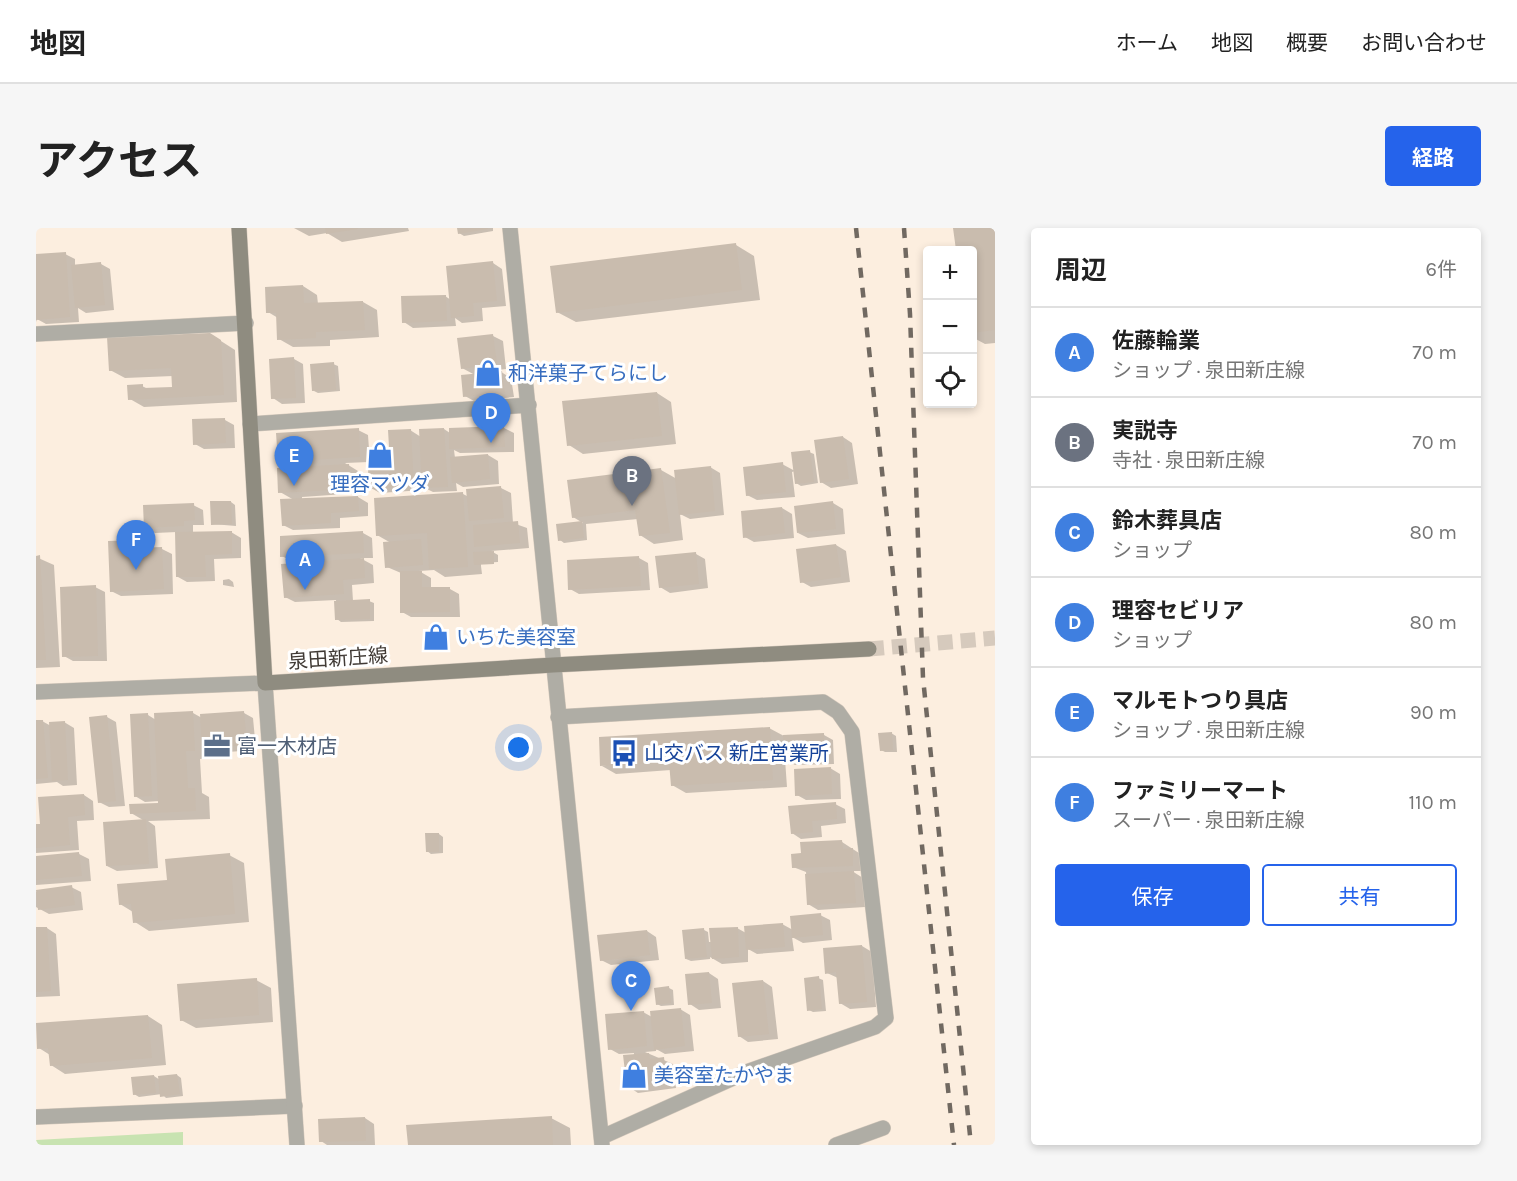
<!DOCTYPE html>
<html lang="ja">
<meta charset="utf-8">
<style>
body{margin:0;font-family:Karla,"Noto Sans JP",sans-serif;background:#f6f6f6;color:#222}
.controls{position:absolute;right:18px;top:18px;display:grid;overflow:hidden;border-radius:6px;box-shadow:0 3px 9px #0003}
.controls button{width:54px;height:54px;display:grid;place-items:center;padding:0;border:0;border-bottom:2px solid #e0e0e0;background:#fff;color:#222;font:30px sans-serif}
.you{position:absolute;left:483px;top:520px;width:21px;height:21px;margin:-15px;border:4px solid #fff;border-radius:50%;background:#1a73e8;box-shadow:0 0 0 9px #1a73e833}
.badge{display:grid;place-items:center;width:39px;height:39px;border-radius:50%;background:#2563eb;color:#fff;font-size:20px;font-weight:700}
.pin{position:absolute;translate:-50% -50px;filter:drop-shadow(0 2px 3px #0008)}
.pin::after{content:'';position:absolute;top:32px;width:21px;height:18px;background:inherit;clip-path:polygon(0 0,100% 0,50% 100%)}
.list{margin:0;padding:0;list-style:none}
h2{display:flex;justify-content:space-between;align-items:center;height:78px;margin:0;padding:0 24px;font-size:26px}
h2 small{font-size:20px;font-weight:400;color:#767676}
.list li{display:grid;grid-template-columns:39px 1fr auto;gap:18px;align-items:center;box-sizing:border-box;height:90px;padding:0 24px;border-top:2px solid #e0e0e0}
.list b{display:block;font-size:22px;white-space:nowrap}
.list p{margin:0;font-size:20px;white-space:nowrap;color:#767676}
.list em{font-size:20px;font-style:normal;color:#767676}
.actions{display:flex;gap:12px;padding:18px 24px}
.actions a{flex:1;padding:14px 0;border:2px solid #2563eb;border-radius:6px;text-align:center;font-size:21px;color:#2563eb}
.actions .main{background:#2563eb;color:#fff}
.icon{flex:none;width:33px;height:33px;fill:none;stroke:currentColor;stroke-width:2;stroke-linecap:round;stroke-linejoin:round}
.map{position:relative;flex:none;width:959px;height:917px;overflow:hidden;border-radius:6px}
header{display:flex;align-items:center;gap:36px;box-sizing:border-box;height:84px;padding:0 30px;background:#fff;border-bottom:2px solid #e0e0e0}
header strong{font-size:28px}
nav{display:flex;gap:33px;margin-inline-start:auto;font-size:21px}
.intro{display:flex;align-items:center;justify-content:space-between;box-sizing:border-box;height:144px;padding:0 36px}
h1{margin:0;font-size:42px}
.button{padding:15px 27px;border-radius:6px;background:#2563eb;color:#fff;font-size:21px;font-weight:700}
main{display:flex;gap:36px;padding:0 36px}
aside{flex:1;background:#fff;border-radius:6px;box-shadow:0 3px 9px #0003}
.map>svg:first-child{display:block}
</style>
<header>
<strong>地図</strong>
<nav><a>ホーム</a><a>地図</a><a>概要</a><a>お問い合わせ</a></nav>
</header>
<div class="intro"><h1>アクセス</h1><a class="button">経路</a></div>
<main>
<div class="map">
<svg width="959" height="917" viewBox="0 0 959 917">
<rect width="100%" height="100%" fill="#fceedf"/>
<!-- green -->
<path fill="#c8e3b1" d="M147,904V917H0V912Z"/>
<!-- shadow -->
<path fill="#0003" d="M258,0H372L373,3L306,14L291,5L273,8Z
M422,0H457V3L428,8L423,5Z
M918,0H959V115L949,116L936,109V22H921Z
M700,17L718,28L724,72L540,94L521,84Z
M29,26L39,31V38L65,36L74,41L78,82L50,85L42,80L43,94L10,96L1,91L0,94V28Z
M457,35L466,41L470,78L446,80L447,93L426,95L419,90L420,98L377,100L368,94L409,68L415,72Z
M267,58L281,67L282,76L327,74L341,82L343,109L294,112V118L257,119L243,111L242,90L232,84Z
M174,106L199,122L201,174L108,179L94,171L106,158L112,161L138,160L137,148L89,150L74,142Z
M457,108L467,113L470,141L462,142L475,150L478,169L438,173L429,168L439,147L426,140Z
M258,131L267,136L269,175L246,176L237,170Z
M297,136L302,138L304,163L282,165L278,163Z
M621,165L635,174L640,216L547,226L533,217Z
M189,192L198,197L199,220L168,221L159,216Z
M468,200L478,205V224L424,225L418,222L419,230L452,227L462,233L463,256L427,259L420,255L421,263L397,264L387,259V262L344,265L335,260L333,234L309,235L322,243L324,265L266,269V272L322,269L332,275V288L304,290V300L257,302L247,297L258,272L244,264L257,241L243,233L322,202L332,207L333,221L355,220L374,202L385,209L408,201L414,205Z
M807,209L816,215L822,256L795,260L785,254Z
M773,224L778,226L782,255L765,258L760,255L759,243L756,244L759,269L721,272L711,267L746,236L759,243Z
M674,239L684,245L688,287L654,291L644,286L647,312L618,316L604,307L602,291L550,296L551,312L528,315L524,312L522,298L547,295L537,289L625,242L641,251Z
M465,260L475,265L477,295L491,300L493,320L455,323L462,327V334L445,335V338L462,337L445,338L446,346L409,349L398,342L383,343L395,350V361H414L423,366L424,389H375L366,384L365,345L351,339L355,315L341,307L427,266L433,269Z
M195,274L199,277L200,298L176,296Z
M797,275L807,281L809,306L772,310L762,305Z
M157,277L167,282L168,297H157V305L195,304L205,310V330L178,331L179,353L151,354L142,349L141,304L119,305L110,299Z
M746,280L756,286L758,310L718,314L709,309Z
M327,305L336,310L337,330H324L337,337L338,355L316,357L317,373H333L338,375V393L305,394L301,391L300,372L259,374L249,369L288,335V332L255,333L246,328Z
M101,313L110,321H126L136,326L137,366L85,368L75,363Z
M800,317L810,323L814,354L775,359L766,354Z
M660,326L669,331L672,360L634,365L624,359Z
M0,329L18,337L24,439L0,440Z
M603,330L612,335L614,362L543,366L534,361Z
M193,351L197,354L198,359L187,357V352Z
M59,359L69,364L71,433H37L28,428Z
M157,485L166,490L208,485L217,490L220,522L177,525L172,522L173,530L164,531L166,565L173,569L174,591L112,593L119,598L122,640L81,643L71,638L107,592L95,585L123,576V573L109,574L99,568L112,487L120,492Z
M71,489L80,494L89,578L73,579L63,574Z
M6,493L15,498L28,494L38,500L41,557L27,558L21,554L0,556V494Z
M733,500L748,508L788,507L797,512L798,536L759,537L749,531L751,559L650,565L636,557L635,542L580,546L566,538Z
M855,505L860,508L861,524H849L845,522Z
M794,540L804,546L805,571L770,572L761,567Z
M48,567L57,573L58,592L41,593L43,622L0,625V598H5Z
M799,576L809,581L810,595L785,598L786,609L765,611L756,605Z
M403,606L407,609V625L395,626L391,623Z
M806,614L826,627V643H816L827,650L829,679L782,682L772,676L770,644L757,639L766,627Z
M43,626L53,631L55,653L0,657V629Z
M193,627L208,635L213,694L113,703L99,694L97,684L84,676Z
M35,659L45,664L47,682L13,686L0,679V664Z
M784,687L794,692L796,712L767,715L756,709L758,723L721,726L712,721V734L686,736L674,729V731L655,733L650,731L668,702L672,704L673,714H676L701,700L710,705L746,696L757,702Z
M11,700L20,706L24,768L0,769V701Z
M611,703L620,709L623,732L575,737L565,732Z
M826,718L836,724L840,779L814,781L804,775L802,750L791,745Z
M673,745L682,751L685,780L663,782L654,776Z
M782,750L787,752L790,783L777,784L773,782Z
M220,752L235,760L237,794L160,800L145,792Z
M727,753L736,759L742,811L712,814L703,808Z
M633,760L637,762L638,777L625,778L621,776Z
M644,781L654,787L658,823L629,826L620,821V823L609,824L637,836L640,860L602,865L593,859L598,825L583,826L574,821L607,784L616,789Z
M112,788L126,797L130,837L29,846L15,837L14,827L3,820Z
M141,847L145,850L147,868L130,870L126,866L103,869L98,866L118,848L124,852Z
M329,890L338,896L339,917H291L285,913Z
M515,890L534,900L535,917H373Z"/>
<!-- building -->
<path fill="#c9bcae" d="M289,0H322V1L290,6Z
M421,0H452V1L422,6Z
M917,0H959V102L936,105V22H920Z
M700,15L706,62L520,85L514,38Z
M30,24L34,89L0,92V26Z
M457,33L461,73L437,75L438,88L415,90L410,38Z
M65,34L69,77L39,80L35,37Z
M267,57L268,75L327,73L329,102L280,104V110L241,112L240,85H230L229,59Z
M410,67L411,93L366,95L365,68Z
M174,105L185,112L188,167L92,172L91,157L107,156V160L136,159L135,140L73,143L71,109Z
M457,106L461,136L425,141L421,110Z
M258,129L260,170L235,171L233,131Z
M298,134L300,162L276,163L274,136Z
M466,143L469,165L427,169L425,147Z
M621,164L626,208L531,218L526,173Z
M189,190L190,215L157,217L156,191Z
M468,198L469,219L413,221V200Z
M323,200L324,229L242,234L240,205Z
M408,200L412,259L386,260L383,201Z
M375,201L378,258L333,261L331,220L353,219L352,202Z
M807,208L813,251L784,255L778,212Z
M774,222L778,254L759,256L755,224Z
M452,226L454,251L416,255L414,229Z
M747,234L750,264L710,268L707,239Z
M313,236L315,261L242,265L241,240Z
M675,238L679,283L643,287L638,242Z
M625,240L634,305L603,308L599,282L536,290L531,252Z
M465,258L468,290L433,293L430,261Z
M427,264L432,339L393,341L391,305L340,308L338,270Z
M322,268L323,283L295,285V295L246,298L244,271Z
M174,273H195L196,296L175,297Z
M797,273L800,301L761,305L758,278Z
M158,275L159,292L148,293V298L108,300L107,277Z
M746,279L749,305L707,310L705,283Z
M482,293L484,315L438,319L437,297Z
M546,293L548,310L522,313L520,296Z
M196,303V326L169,327L170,349H140L139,304Z
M327,303L328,325L244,329V308Z
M385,311L387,337L349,340L347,314Z
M101,312V320L126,319L128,361L74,364L72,313Z
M800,316L805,349L764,355L760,321Z
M458,323V336L438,337L437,324Z
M660,324L663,356L623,360L619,328Z
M4,327L10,432H0V328Z
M603,328L605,358L532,362L531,332Z
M328,330L329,350L307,352L308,366L248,370L245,336Z
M364,343H386V359H414V384L364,385Z
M60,357L62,428L26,429L24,359Z
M334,371V391L299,392L298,373Z
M157,483L159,523H150L152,560H159L160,583L94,586L93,576L122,575L118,485Z
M208,483L211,517L166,521L164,486Z
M112,485L116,568L98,569L94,486Z
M71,487L80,573L62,575L53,489Z
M0,492H7L12,550L0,551Z
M29,493L32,552L16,553L13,494Z
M734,499L737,552L635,558L633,534L564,538L563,509Z
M856,504L857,522L844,523L842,505Z
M788,505L789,531L748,532L747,507Z
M795,539L796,566L759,568L758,541Z
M48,566L49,587L32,589L34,617L0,620V596H4L2,569Z
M800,574L801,591L776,593L777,604L755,606L752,578Z
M110,591L113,636L70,638L67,594Z
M389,605H403V624H390Z
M806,612L807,621L817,620V638L756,640L755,626L765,625L764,614Z
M43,624L46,648L0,652V628Z
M194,625L199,686L97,695L95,676L83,677L81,656L131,652L129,631Z
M818,643L820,675L771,677L769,646Z
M36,657L39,677L2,682L0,662Z
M785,685L787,707L756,710L754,688Z
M747,695L749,719L710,722L708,698Z
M0,699H11L15,763L0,764Z
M702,699L703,729L676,731L673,700Z
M668,700L671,729L649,731L646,702Z
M611,702L614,727L564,733L561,707Z
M826,717L831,774L803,776L800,744L789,746L787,720Z
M673,744L676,775L652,777L649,746Z
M783,748L786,781L771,783L768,750Z
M221,750L223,787L144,793L141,756Z
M727,752L733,806L702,809L696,755Z
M633,758L635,775L620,777L618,760Z
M645,780L649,818L618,822L614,783Z
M608,783L611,818L572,822L569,786Z
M112,787L116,830L14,838L12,820L1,821L0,795Z
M613,825L614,831L628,829L631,855L591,860L587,827Z
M141,846L144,866L124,869L122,848Z
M118,847L120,865L97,867L95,849Z
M516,888L517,917H372L370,897Z
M329,889L330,913L283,914L282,891Z"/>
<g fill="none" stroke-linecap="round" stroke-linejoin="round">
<!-- secondary-tunnel -->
<path stroke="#d6cabd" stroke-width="15" stroke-dasharray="15 8" stroke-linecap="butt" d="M833,421L959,410"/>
<defs>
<path id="minor" d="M474,0L566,917
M0,106L210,95
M214,196L493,177
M522,489L787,474L802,484L816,504L850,790L839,799L713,843L566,909
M0,889L259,878
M800,917L847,900"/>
<path id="tertiary" d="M0,464L229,455L261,917"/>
<path id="secondary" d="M203,0L229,455L517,437L833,421"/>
</defs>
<!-- minor casing -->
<use href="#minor" stroke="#d6cabd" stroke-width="16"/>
<!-- tertiary casing -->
<use href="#tertiary" stroke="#d6cabd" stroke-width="16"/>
<!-- secondary casing -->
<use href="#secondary" stroke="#d6cabd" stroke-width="16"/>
<!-- minor -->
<use href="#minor" stroke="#afada5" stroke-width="15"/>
<!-- tertiary -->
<use href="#tertiary" stroke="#afada5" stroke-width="15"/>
<!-- secondary -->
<use href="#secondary" stroke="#8f8c80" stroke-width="15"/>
<!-- rail -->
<path stroke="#716961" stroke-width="4.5" stroke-dasharray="10 10" stroke-linecap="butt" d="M820,0L918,917
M868,0L874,86L887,450L935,917"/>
</g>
<!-- icons -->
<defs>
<symbol id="shop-bare" viewBox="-9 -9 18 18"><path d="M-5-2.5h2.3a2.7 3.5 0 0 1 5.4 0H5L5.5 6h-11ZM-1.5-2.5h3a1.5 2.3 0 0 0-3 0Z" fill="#3f7fe0" stroke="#fff" stroke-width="2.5" paint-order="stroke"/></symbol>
<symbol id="office-bare" viewBox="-9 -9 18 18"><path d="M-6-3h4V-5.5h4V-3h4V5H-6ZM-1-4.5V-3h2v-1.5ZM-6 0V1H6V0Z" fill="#5c6f8a" stroke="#fff" stroke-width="2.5" paint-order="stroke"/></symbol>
<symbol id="bus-bare" viewBox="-9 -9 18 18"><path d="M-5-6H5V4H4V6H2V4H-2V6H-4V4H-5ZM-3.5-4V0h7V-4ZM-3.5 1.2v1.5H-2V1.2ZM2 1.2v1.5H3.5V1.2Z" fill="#1a4fb4" stroke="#fff" stroke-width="2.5" paint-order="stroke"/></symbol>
</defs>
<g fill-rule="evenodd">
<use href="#shop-bare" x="433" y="126" width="38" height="38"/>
<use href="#shop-bare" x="325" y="208" width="38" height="38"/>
<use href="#shop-bare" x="381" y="390" width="38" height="38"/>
<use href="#office-bare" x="162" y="499" width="38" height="38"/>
<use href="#bus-bare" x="569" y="506" width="38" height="38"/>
<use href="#shop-bare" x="579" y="828" width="38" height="38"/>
</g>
<g text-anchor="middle" stroke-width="6" stroke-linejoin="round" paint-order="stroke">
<!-- shop labels -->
<g font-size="20" fill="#366cbe" stroke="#fff" text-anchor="start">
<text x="472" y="152">和洋菓子てらにし</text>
<text x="344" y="263" text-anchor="middle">理容マツダ</text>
<text x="420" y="416">いちた美容室</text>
<text x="618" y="854">美容室たかやま</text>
</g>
<!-- street labels -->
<g font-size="20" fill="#403a35" stroke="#fff">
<text transform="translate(302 430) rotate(-4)" y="7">泉田新庄線</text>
</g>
<!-- service labels -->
<g font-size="20" fill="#4e5e75" stroke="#fff" text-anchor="start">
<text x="201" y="525">富一木材店</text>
</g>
<!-- transit labels -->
<g font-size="20" fill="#164399" stroke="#fff" text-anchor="start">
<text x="608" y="532">山交バス 新庄営業所</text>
</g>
</g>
</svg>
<div class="controls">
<button>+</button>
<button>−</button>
<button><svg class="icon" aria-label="locate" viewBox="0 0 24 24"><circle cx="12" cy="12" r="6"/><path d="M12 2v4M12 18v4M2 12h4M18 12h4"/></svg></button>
</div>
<div class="you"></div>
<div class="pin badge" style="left:269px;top:362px;background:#3f7fe0">A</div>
<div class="pin badge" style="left:596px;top:278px;background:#6b7280">B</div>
<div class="pin badge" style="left:595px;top:783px;background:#3f7fe0">C</div>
<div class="pin badge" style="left:455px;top:215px;background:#3f7fe0">D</div>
<div class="pin badge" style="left:258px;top:258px;background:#3f7fe0">E</div>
<div class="pin badge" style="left:100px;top:342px;background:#3f7fe0">F</div>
</div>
<aside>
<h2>周辺<small>6件</small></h2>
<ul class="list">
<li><span class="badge" style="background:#3f7fe0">A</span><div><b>佐藤輪業</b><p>ショップ · 泉田新庄線</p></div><em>70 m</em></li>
<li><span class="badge" style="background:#6b7280">B</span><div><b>実説寺</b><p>寺社 · 泉田新庄線</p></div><em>70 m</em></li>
<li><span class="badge" style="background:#3f7fe0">C</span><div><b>鈴木葬具店</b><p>ショップ</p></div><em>80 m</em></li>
<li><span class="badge" style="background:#3f7fe0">D</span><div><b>理容セビリア</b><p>ショップ</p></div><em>80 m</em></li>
<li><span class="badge" style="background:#3f7fe0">E</span><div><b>マルモトつり具店</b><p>ショップ · 泉田新庄線</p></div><em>90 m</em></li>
<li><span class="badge" style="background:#3f7fe0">F</span><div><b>ファミリーマート</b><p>スーパー · 泉田新庄線</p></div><em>110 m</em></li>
</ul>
<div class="actions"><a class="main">保存</a><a>共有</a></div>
</aside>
</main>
